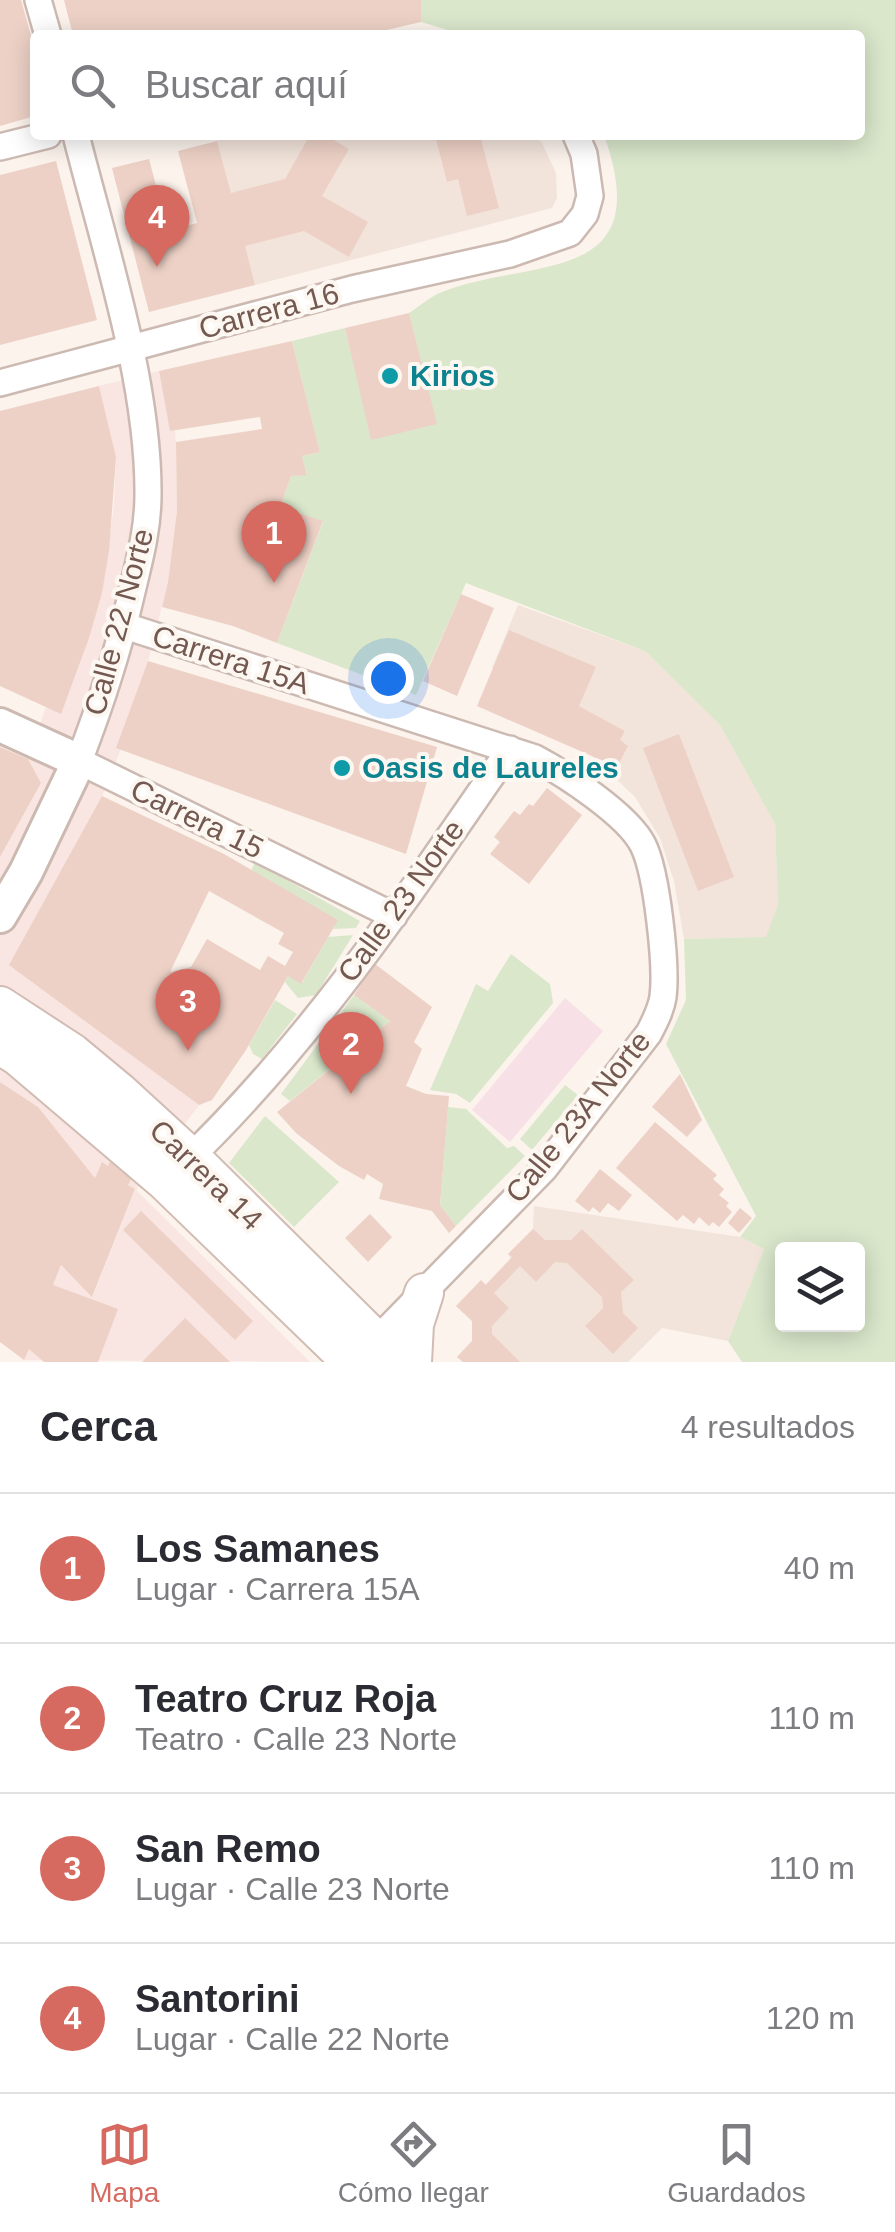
<!DOCTYPE html>
<html lang="es">
<meta charset="utf-8">
<style>
body{margin:0;font-family:Arial,sans-serif;background:#f7f7f7;color:#2b2b33}
.controls{position:absolute;right:30px;bottom:30px;display:grid;overflow:hidden;border-radius:10px;box-shadow:0 5px 25px #0003}
.controls button{width:90px;height:90px;display:grid;place-items:center;padding:0;border:0;border-bottom:2px solid #e1e1e2;background:#fff;color:#2b2b33;font:50px sans-serif}
.you{position:absolute;left:388px;top:678px;width:35px;height:35px;margin:-25px;border:8px solid #fff;border-radius:50%;background:#1a73e8;box-shadow:0 0 0 15px #1a73e833}
.badge{display:grid;place-items:center;width:65px;height:65px;border-radius:50%;background:#d66a60;color:#fff;font-size:32px;font-weight:700}
.pin{position:absolute;translate:-50% -82px;filter:drop-shadow(0 2px 5px #0008)}
.pin::after{content:'';position:absolute;top:52px;width:35px;height:30px;background:inherit;clip-path:polygon(0 0,100% 0,50% 100%)}
.list{margin:0;padding:0;list-style:none}
h2{display:flex;justify-content:space-between;align-items:center;height:130px;margin:0;padding:0 40px;font-size:42px}
h2 small{font-size:32px;font-weight:400;color:#7c7c81}
.list li{display:grid;grid-template-columns:65px 1fr auto;gap:30px;align-items:center;box-sizing:border-box;height:150px;padding:0 40px;border-top:2px solid #e1e1e2}
.list b{display:block;font-size:38px;white-space:nowrap}
.list p{margin:0;font-size:32px;white-space:nowrap;color:#7c7c81}
.list em{font-size:32px;font-style:normal;color:#7c7c81}
.icon{flex:none;width:55px;height:55px;fill:none;stroke:currentColor;stroke-width:2;stroke-linecap:round;stroke-linejoin:round}
.map{position:relative;flex:none;width:895px;height:1362px;overflow:hidden}
.search{position:absolute;background:#fff;box-shadow:0 5px 25px #0003;left:30px;right:30px;top:30px;height:110px;display:flex;align-items:center;gap:25px;box-sizing:border-box;padding:0 35px;border-radius:10px;color:#7c7c81;font-size:38px}
.sheet{height:730px;background:#fff}
nav{display:flex;justify-content:space-around;align-items:center;box-sizing:border-box;height:140px;border-top:2px solid #e1e1e2;background:#fff;font-size:28px;color:#7c7c81}
nav a{display:grid;justify-items:center;gap:5px}
nav .on{color:#d66a60}
.map>svg:first-child{display:block}
</style>
<div class="map">
<svg width="895" height="1362" viewBox="0 0 895 1362">
<rect width="100%" height="100%" fill="#fbf3ec"/>
<!-- residential -->
<path fill="#f2e4db" d="M239,135H533L542,143L556,173L557,198L552,208L255,285L217,141Z
M518,605L645,651L720,725L775,824L778,905L767,937L684,939L674,881L660,838L635,797L588,752L620,740L625,731L579,706L492,668Z
M534,1206L740,1237L764,1249L728,1341L662,1328L628,1362H463L457,1357L472,1341V1321L456,1306L486,1284L511,1258L508,1254L533,1229Z"/>
<!-- commercial -->
<path fill="#f9e5e1" d="M159,371L170,430H175L176,442L177,511L168,582L148,661L117,747L121,749L102,796L10,965L199,1105L136,1190L310,1362L24,1360L61,1265L93,1296L135,1190L128,1185L110,1162L108,1166L102,1163L95,1178L38,1107L0,1082V857L41,783L28,759L46,707L61,713L102,593L114,505L116,457L99,386Z"/>
<!-- medical -->
<path fill="#f7e0e6" d="M565,998L603,1031L510,1142L472,1110Z"/>
<!-- green -->
<path fill="#dae7cb" fill-rule="evenodd" d="M421,0H895V1362H742L728,1341L764,1249L740,1237L756,1216L666,1044L686,1000L684,939L766,937L778,905L775,824L720,725L645,651L466,583L416,695L277,643L323,522L280,507L291,476L307,474L302,456L320,452L292,341L345,328L372,439L436,423L409,313C420,306 431,296 442,292C532,257 658,287 604,135H860V35H464L421,22ZM782,1250H858V1324H782Z
M255,862L360,921L356,928L333,929L337,920L251,871Z
M353,935L316,995L298,998L285,982L288,976L302,983L328,937Z
M511,954L550,984L553,1003L470,1103L456,1094L430,1090L476,984L488,991Z
M354,995L390,1021L290,1101L281,1094Z
M275,1000L297,1014L262,1059L253,1054L249,1045Z
M565,1085L578,1095L532,1150L520,1139Z
M448,1107L466,1109L507,1148L514,1146L525,1156L456,1226L440,1205Z
M265,1116L339,1182L294,1227L229,1163Z"/>
<!-- building -->
<path fill="#edd1c6" fill-rule="evenodd" d="M0,0H21L35,49V116L0,126Z
M64,0H421V22L365,35H73Z
M310,135H325L349,149L322,196L368,222L349,257L304,231L245,246L255,285L149,312L112,168L149,159L168,231L197,223L178,151L217,141L231,193L285,179Z
M435,135H480L499,208L467,216L458,179L447,182Z
M56,161L97,320L0,345V175Z
M409,313L437,424L371,440L345,328Z
M292,341L320,452L302,456L307,475L291,476L280,507L323,521L277,643L233,626L162,607L168,582L177,511L176,442L262,429L260,417L170,431L159,371Z
M99,386L116,457L109,551L102,593L89,638L61,714L0,686V411Z
M461,594L494,608L457,696L423,681Z
M509,630L596,667L579,706L625,731L620,740L628,746L617,767L477,706Z
M148,661L437,747L406,854L116,748Z
M679,734L734,877L698,891L643,748Z
M0,747L28,759L41,783L0,857Z
M547,788L582,815L529,884L490,854L500,842L494,837L514,811L520,815L529,804L533,806Z
M102,796L224,854L338,920L301,984L288,976L246,1050L212,1100L199,1105L9,965ZM209,891L284,933L278,944L293,952L285,966L268,956L260,970L207,939L191,967L170,972Z
M375,964L432,1007L414,1042L422,1049L406,1086L426,1094L449,1096L440,1205L456,1226L449,1233L432,1211L379,1199L383,1184L367,1174L364,1180L339,1166L296,1133L277,1112L390,1021L354,995Z
M680,1074L702,1120L687,1137L652,1107Z
M0,1082L38,1107L95,1178L102,1162L108,1166L110,1161L132,1178L128,1185L135,1189L92,1297L61,1265L53,1285L118,1309L98,1362H44L29,1349L24,1360L0,1342Z
M655,1122L717,1175L713,1179L724,1189L719,1195L729,1203L726,1206L732,1212L719,1227L713,1222L709,1226L699,1217L694,1224L683,1215L677,1221L616,1168Z
M600,1169L632,1195L619,1211L608,1203L600,1213L593,1207L589,1212L575,1201Z
M740,1208L752,1218L739,1233L728,1223Z
M141,1211L253,1321L235,1340L123,1230Z
M370,1214L392,1237L368,1262L345,1238Z
M533,1229L545,1240H571L582,1229L634,1280L621,1292L623,1313L638,1328L613,1354L585,1326L603,1308L602,1297L567,1263L555,1262L536,1282L520,1266L494,1293L509,1308L492,1326V1334L520,1362H463L457,1357L472,1341V1321L456,1306L481,1280L486,1285L512,1257L508,1254Z
M185,1318L230,1362H142Z"/>
<g fill="none" stroke-linecap="round" stroke-linejoin="round">
<defs>
<path id="minor" d="M38,0L48,35
M76,135C104,246 149,382 148,495C148,532 138,565 130,600C117,655 99,709 79,761L394,916
M0,147L48,135
M0,383L352,289L510,254L570,233L585,214L590,196L584,154L576,135
M125,626L535,758C565,774 628,815 643,845C657,873 667,966 663,997C661,1010 655,1021 649,1033L544,1169L376,1341
M179,1168C309,1045 409,895 510,749"/>
<path id="tertiary" d="M0,725L79,761L26,872L0,916"/>
<path id="secondary" d="M0,1006L72,1053L119,1092L190,1157L397,1362
M0,1045L18,1056L165,1181L352,1362
M412,1362L414,1324L424,1293"/>
</defs>
<!-- minor casing -->
<use href="#minor" stroke="#ccbab2" stroke-width="30"/>
<!-- tertiary casing -->
<use href="#tertiary" stroke="#ccbab2" stroke-width="38"/>
<!-- secondary casing -->
<use href="#secondary" stroke="#d1bcb3" stroke-width="42"/>
<!-- minor -->
<use href="#minor" stroke="#fff" stroke-width="25"/>
<!-- tertiary -->
<use href="#tertiary" stroke="#fff" stroke-width="32"/>
<!-- secondary -->
<use href="#secondary" stroke="#fff" stroke-width="38"/>
</g>
<!-- markers -->
<g fill="#0f9aa8" stroke="#fdf7f2" stroke-width="4">
<circle cx="390" cy="376" r="10"/>
<circle cx="342" cy="768" r="10"/>
</g>
<g text-anchor="middle" stroke-width="8" stroke-linejoin="round" paint-order="stroke">
<!-- street labels -->
<g font-size="30" fill="#745951" stroke="#fdf7f2">
<text transform="translate(269 311) rotate(-15)" y="10">Carrera 16</text>
<text transform="translate(119 622) rotate(-75)" y="10">Calle 22 Norte</text>
<text transform="translate(231 660) rotate(18)" y="10">Carrera 15A</text>
<text transform="translate(197 819) rotate(26)" y="10">Carrera 15</text>
<text transform="translate(401 901) rotate(-54)" y="10">Calle 23 Norte</text>
<text transform="translate(578 1117) rotate(-51)" y="10">Calle 23A Norte</text>
<text transform="translate(206 1175) rotate(44)" y="10">Carrera 14</text>
</g>
<!-- culture labels -->
<g font-size="30" font-weight="bold" fill="#0d838f" stroke="#fdf7f2" text-anchor="start">
<text x="410" y="386">Kirios</text>
<text x="362" y="778">Oasis de Laureles</text>
</g>
</g>
</svg>
<div class="controls">
<button><svg class="icon" aria-label="layers" viewBox="0 0 24 24"><path d="M12 4l9 5-9 5-9-5zM3 14l9 5 9-5"/></svg></button>
</div>
<div class="you"></div>
<div class="pin badge" style="left:274px;top:583px">1</div>
<div class="pin badge" style="left:351px;top:1094px">2</div>
<div class="pin badge" style="left:188px;top:1051px">3</div>
<div class="pin badge" style="left:157px;top:267px">4</div>
<div class="search"><svg class="icon" aria-label="search" viewBox="0 0 24 24"><circle cx="10" cy="10" r="6"/><path d="M15 15l6 6"/></svg>Buscar aquí</div>
</div>
<section class="sheet">
<h2>Cerca<small>4 resultados</small></h2>
<ul class="list">
<li><span class="badge">1</span><div><b>Los Samanes</b><p>Lugar · Carrera 15A</p></div><em>40 m</em></li>
<li><span class="badge">2</span><div><b>Teatro Cruz Roja</b><p>Teatro · Calle 23 Norte</p></div><em>110 m</em></li>
<li><span class="badge">3</span><div><b>San Remo</b><p>Lugar · Calle 23 Norte</p></div><em>110 m</em></li>
<li><span class="badge">4</span><div><b>Santorini</b><p>Lugar · Calle 22 Norte</p></div><em>120 m</em></li>
</ul>
</section>
<nav>
<a class="on"><svg class="icon" aria-label="map" viewBox="0 0 24 24"><path d="M3 6l6-2 6 2 6-2v14l-6 2-6-2-6 2zM9 4v14M15 6v14"/></svg>Mapa</a>
<a><svg class="icon" aria-label="directions" viewBox="0 0 24 24"><path d="M12 3l9 9-9 9-9-9zM9 14v-3h6M13 9l2 2-2 2"/></svg>Cómo llegar</a>
<a><svg class="icon" aria-label="saved" viewBox="0 0 24 24"><path d="M7 4h10v16l-5-4-5 4z"/></svg>Guardados</a>
</nav>
